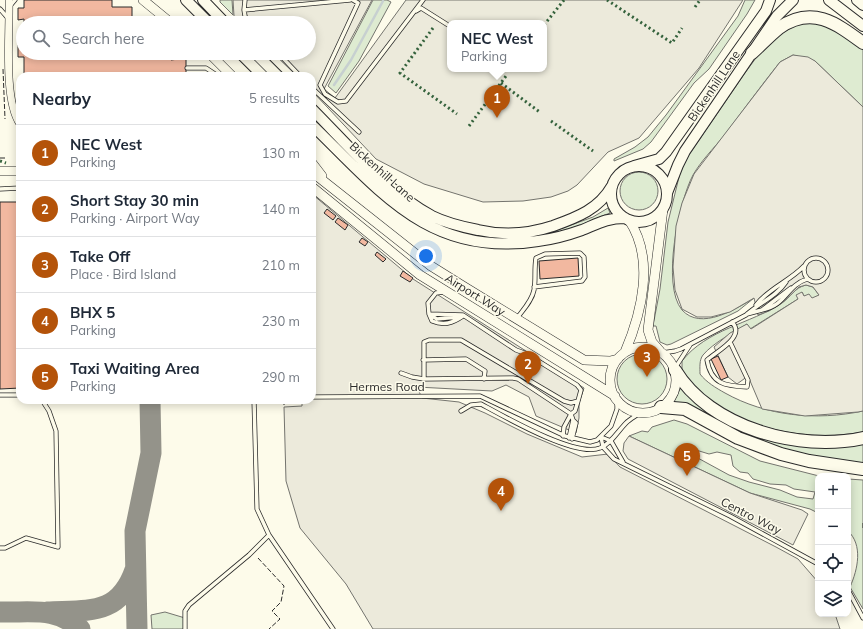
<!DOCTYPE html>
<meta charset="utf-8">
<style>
body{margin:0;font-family:Mulish,sans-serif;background:#f6f6f7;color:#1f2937}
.controls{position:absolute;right:12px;bottom:12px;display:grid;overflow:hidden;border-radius:8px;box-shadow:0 2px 10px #0003}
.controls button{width:36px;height:36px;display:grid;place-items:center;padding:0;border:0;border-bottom:1px solid #e0e1e3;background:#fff;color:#1f2937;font:20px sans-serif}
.you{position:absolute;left:426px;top:256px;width:14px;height:14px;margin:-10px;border:3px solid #fff;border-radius:50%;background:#1a73e8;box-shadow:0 0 0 6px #1a73e833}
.badge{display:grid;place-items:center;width:26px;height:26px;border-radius:50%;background:#b45309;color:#fff;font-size:13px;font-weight:700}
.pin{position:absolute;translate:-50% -33px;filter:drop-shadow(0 1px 2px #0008)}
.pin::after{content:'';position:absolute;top:21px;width:14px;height:12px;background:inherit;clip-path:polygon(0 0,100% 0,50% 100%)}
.popup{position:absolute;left:447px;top:20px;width:100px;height:52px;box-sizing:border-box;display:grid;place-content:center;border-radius:8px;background:#fff;filter:drop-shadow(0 1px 3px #0005);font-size:13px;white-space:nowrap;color:#747a83}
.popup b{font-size:15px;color:#1f2937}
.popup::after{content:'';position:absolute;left:50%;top:100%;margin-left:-8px;border:8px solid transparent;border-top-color:#fff}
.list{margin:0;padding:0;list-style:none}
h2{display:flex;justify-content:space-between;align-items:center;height:52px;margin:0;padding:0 16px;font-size:17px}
h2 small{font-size:13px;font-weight:400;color:#747a83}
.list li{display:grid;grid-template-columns:26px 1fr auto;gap:12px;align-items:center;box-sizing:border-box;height:56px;padding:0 16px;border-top:1px solid #e0e1e3}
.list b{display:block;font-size:15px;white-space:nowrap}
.list p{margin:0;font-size:13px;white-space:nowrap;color:#747a83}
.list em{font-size:13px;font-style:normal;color:#747a83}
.icon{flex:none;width:22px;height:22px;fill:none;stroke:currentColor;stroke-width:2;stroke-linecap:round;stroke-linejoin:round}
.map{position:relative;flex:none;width:863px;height:629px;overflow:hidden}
.search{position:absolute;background:#fff;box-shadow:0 2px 10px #0003;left:16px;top:16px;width:300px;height:44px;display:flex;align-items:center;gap:10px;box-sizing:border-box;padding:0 14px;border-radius:22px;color:#747a83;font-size:15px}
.panel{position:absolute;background:#fff;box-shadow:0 2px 10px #0003;left:16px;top:72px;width:300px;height:332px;border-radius:12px}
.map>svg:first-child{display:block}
</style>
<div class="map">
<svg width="863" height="629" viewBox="0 0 863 629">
<rect width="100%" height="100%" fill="#fdfbea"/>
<!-- green -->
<path fill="#deebd1" stroke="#74746e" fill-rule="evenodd" d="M220,0H232L233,15L220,2Z
M373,0H387L391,2L359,61L336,93L328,86Z
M745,0H755L747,14L709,69L694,83L651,142L643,149L614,161V159L635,147L648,137L666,115L738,16Z
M822,21L863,45V107L815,61L793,55L780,62C760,87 742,112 723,137C713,149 701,161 693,175C679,201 661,285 682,310C701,331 736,309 754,298L738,311L671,344L667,345L660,342L656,326H653L660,289L668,222L680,173L688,156L745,73L769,40L800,23Z
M312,114L428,217L524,237L549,233L593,217L608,208L610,213C591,220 570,231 550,235C439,258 383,189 312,118Z
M620 191a19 19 0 1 1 38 0a19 19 0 1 1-38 0Z
M806,285L813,287L819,295L812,299L804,296L802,292L798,299L750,329L747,324C734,332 713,343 703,355C699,360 700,368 700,374C706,382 716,388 725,393C766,416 816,421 863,411V432C812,441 758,432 713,404C702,397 692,384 682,375V361C707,329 750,324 782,303C791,297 794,288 806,285Z
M617 379a25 25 0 1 1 50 0a25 25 0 1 1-50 0Z
M681,387L749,431L863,442V464L791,452L735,432L689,405L674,402Z
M674,420L687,424L760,461L819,476L818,513L810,509L750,493L629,436L642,431L648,432L652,427ZM696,450L709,454L717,452L731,455L733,466L740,472L748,473L753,479L770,484L786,485L794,489L815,492L813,499L797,497L780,490L749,482L729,475L696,457Z
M848,479L863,480V609L850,587C858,569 863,545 848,531Z
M165,612L185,618V629H152L151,615Z"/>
<!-- parking -->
<path fill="#eceadb" stroke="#74746e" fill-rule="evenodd" d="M233,0H372L324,89L335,98L406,0H743L699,68L639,138L608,152L577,185L568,191L551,197L523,201L483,202L424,184L376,159L312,91V76H297L273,53H309V23H242L234,16ZM450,23H544V69H450Z
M793,55L808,57L815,61L863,107V411L858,412L805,416L762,409L748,376L737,384L728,377L714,347L730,333L747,324L751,329L798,299L796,295L802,292L804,296L809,294L812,298L819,295L813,287L806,285L799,287L782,303L769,311L758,315L754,298L730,312L711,317H697L682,309L675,290L673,267L676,226L682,203L694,174L780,62Z
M312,194L413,279L584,388L579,403V418L576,433L536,416L529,397L506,385L492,391L417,387L422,398L459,402L485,413L527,434L582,457L608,454L620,467L776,547L798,559L818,582V614H835L840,629H373L346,584L300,528L286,481L284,407L302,406V400H312Z
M629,436L750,493L802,510L808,514L793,545L628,459L623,451L624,443Z"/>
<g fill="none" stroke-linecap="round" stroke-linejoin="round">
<!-- stream -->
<path stroke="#c7d0d0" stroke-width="2.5" d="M334,85L351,60L383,1"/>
<!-- taxiway -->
<path stroke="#94938a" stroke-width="21" d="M0,612C31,613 56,606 80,629
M47,612C89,610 119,616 135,570
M137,629L135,531L151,453L150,400"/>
</g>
<!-- building -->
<path fill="#f2b8a0" stroke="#2b2b2b" d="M24,0H112V7H132V23H24V19L18,20V8H24Z
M18,45H23V53H171V60L186,58V76H24V57H18Z
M0,202H20V388L0,389Z
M327,209L336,216L333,220L324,213Z
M338,218L348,225L345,230L335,222Z
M362,238L368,242L365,246L359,242Z
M377,252L386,259L383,262L375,255Z
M578,258L579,276L540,279L539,261Z
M403,271L413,278L410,282L400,276Z
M718,356L728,377L721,380L711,359Z"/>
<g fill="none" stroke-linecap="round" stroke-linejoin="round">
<defs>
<path id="service" d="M245,0L244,10L350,0
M353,0L358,3L320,85L325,94L338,102L346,101L423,0
M10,6L15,0
M0,9L7,17
M244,10L245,16L249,23
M416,11L421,8L448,25
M278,53L300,76
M187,68H206L218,76
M312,88L359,132
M0,189L20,188
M804 270a12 12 0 1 1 24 0a12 12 0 1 1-24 0Z
M444,292L436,293L428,303L429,314L463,315L516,350L527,354L577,385L581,390L578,401L571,403L564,401L461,340H429L424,342V379L513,378L518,379L571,414L564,427L563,436
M756,305C769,288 790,281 804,266
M762,310C787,305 786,286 807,279
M429,314L432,321C444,326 453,323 463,316
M747,314L762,310L791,288
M430,315L437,319L458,317
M517,318C523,310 532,301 534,290C536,280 534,269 536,258L545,254L580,253L584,257L585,277L582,281L534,287
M730,342L748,380L747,387C725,386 711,384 707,360C717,351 746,337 732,322
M662,353L675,351L681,349L746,315C759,303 776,297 786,282
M423,360L466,359L485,371L484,379
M675,368L690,345
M401,373L412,377L424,379
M0,395H20
M312,397L480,396L565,436L590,442L597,440L611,426L617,409V399
M461,411L471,405L481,404C505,417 576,458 600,448C611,444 618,431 626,423C630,419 636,416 641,412
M601,437L603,447L614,459L730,516L818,564
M601,437L611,441L623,462
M569,438L573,420L571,414L575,411L578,401
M572,439L576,423L573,420
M269,535L333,629
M0,548H5L26,538L58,547L56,431L49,411L42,400
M848,590L863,618
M185,629V611L189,605L249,555L269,535L257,509L254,400"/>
<path id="minor" d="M9,0C10,32 3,99 20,124"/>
<path id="tertiary" d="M143,0L171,23
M209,53L232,76
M312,163L322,176
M0,171H20
M312,172L431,266L463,286L584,360L610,361L618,359
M312,187L420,275L615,396
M610 380a33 33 0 1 1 66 0a33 33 0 1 1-66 0Z
M660,351L652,342L648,330L663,209
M625,352C642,312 655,259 629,220"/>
<path id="secondary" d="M186,0L209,23
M203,0L225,23
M829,0L863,26
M857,0L863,5
M240,53L263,76
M255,53L278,76
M312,109C348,145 387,192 432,216C446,223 463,227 478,230C504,236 529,234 553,226C578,217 599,209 612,186
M312,125C381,192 430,258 538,241C554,239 568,235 582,230C599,223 607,218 625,218
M634,166L659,159L666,152L766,11L770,0
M611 194a28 28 0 1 1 56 0a28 28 0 1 1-56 0Z
M667,193L678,165L685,151L777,16L793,0"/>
<path id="trunk" d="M752,53C761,45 769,36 779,28C812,5 836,23 863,43
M675,370C710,428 799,452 863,438
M661,407L685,409L738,438L781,454L809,461L863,469"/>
</defs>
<!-- service casing -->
<use href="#service" stroke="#2b2b2b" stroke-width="5"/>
<!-- minor casing -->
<use href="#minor" stroke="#2b2b2b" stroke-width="8"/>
<!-- tertiary casing -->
<use href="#tertiary" stroke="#2b2b2b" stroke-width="10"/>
<!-- secondary casing -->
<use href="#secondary" stroke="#2b2b2b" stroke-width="12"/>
<!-- trunk casing -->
<use href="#trunk" stroke="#2b2b2b" stroke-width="14"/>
<!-- service -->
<use href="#service" stroke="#fdfbea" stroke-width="3.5"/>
<!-- minor -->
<use href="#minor" stroke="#fdfbea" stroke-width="7"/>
<!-- tertiary -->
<use href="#tertiary" stroke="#fdfbea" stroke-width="9"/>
<!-- secondary -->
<use href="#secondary" stroke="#fdfbea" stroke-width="10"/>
<!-- trunk -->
<use href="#trunk" stroke="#fdfbea" stroke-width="12"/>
<!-- hedge -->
<path stroke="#34623c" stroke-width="3" stroke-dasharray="2 3" stroke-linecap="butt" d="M607,0L672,43L682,28
M695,7L700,0
M544,25L564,0
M433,28L400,73L457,114
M501,83L541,113
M551,121L593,151
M469,126L506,76
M0,161L6,163"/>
<!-- fence -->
<path stroke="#2b2b2b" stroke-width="1" stroke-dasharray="5 2" stroke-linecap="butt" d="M3,69L5,119
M0,158H7
M284,400V407
M863,523V528
M258,558L284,586L281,602L272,611L280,619L269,629"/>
</g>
<g text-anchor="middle" stroke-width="3" stroke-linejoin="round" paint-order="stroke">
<!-- street labels -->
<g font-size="12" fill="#2b2b2b" stroke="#fdfbea">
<text transform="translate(714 86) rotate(-56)" y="4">Bickenhill Lane</text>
<text transform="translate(382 172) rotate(42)" y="4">Bickenhill Lane</text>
<text transform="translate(475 295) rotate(32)" y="4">Airport Way</text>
<text x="387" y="391">Hermes Road</text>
<text transform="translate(751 516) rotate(27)" y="4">Centro Way</text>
</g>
</g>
</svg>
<div class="controls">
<button>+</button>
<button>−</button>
<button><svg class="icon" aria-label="locate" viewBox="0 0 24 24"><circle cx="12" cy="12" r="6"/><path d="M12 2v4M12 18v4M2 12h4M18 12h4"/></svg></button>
<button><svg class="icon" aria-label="layers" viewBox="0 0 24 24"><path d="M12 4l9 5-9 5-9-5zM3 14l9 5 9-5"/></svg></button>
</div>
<div class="you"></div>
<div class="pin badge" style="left:497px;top:118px">1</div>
<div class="popup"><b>NEC West</b>Parking</div>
<div class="pin badge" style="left:528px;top:384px">2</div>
<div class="pin badge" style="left:647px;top:377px">3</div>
<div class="pin badge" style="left:501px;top:511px">4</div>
<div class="pin badge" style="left:687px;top:476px">5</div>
<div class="search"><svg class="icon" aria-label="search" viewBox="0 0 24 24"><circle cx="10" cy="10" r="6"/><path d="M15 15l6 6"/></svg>Search here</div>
<section class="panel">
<h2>Nearby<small>5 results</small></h2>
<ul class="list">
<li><span class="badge">1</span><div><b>NEC West</b><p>Parking</p></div><em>130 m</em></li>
<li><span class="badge">2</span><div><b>Short Stay 30 min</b><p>Parking · Airport Way</p></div><em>140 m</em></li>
<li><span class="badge">3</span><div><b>Take Off</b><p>Place · Bird Island</p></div><em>210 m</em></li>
<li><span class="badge">4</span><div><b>BHX 5</b><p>Parking</p></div><em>230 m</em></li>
<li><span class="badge">5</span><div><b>Taxi Waiting Area</b><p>Parking</p></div><em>290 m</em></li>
</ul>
</section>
</div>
